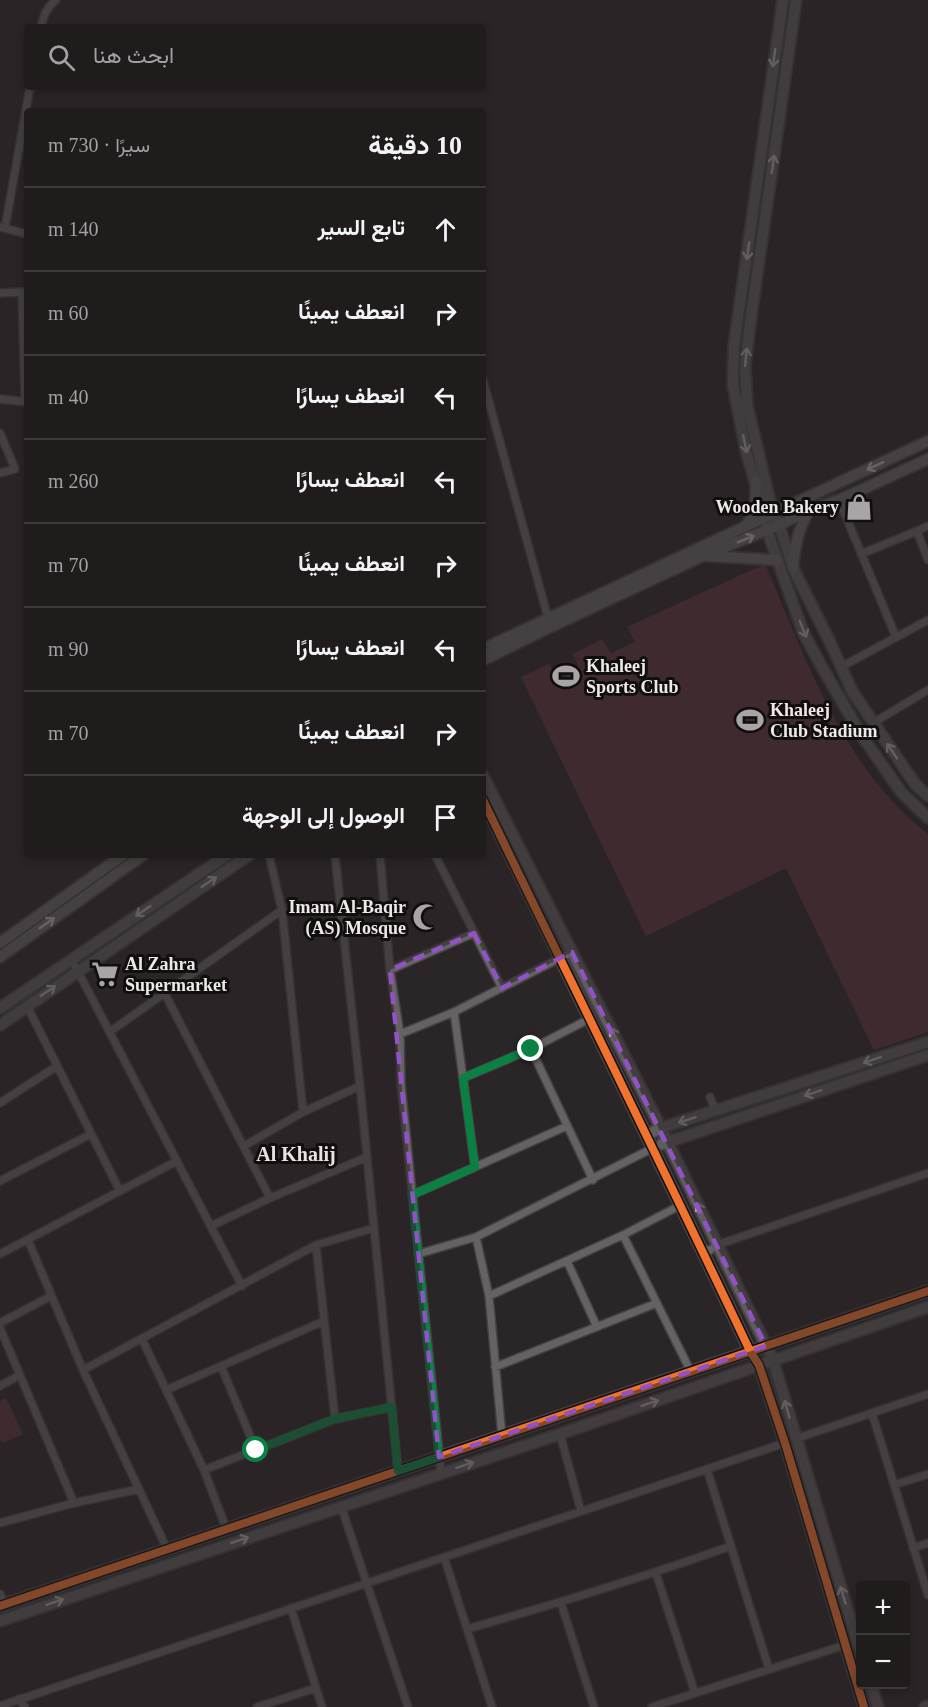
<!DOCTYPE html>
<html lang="ar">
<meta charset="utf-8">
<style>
body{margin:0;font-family:"Times New Roman",Vazirmatn,serif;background:#282525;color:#f1f3f6;direction:rtl}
.controls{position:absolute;right:18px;bottom:18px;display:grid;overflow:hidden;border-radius:6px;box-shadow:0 3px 9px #0003}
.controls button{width:54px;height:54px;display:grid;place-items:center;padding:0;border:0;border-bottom:2px solid #3d3a3b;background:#201c1c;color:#f1f3f6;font:30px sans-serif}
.stop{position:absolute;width:18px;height:18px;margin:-14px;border:4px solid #0b8043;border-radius:50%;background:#fff}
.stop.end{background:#0b8043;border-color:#fff;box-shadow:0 2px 6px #0008}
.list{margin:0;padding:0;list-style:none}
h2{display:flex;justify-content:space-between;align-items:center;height:78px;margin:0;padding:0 24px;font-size:26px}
h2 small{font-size:20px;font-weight:400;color:#a2a1a3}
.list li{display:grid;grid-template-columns:39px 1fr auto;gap:18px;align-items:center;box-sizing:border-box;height:84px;padding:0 24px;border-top:2px solid #3d3a3b}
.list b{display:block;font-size:22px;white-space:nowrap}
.list em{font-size:20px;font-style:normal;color:#a2a1a3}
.icon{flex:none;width:33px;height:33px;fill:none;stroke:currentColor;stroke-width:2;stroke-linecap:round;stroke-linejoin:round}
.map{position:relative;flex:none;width:928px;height:1707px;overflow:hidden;direction:ltr}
.search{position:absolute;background:#201c1c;box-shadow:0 3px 9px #0003;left:24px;top:24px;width:462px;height:66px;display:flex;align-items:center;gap:15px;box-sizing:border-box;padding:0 21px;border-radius:6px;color:#a2a1a3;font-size:22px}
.panel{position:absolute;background:#201c1c;box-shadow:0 3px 9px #0003;left:24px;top:108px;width:462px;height:750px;border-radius:6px;direction:rtl}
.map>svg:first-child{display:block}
</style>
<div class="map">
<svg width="928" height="1707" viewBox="0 0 928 1707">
<rect width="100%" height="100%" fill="#2a2526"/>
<!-- green -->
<path fill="#5a343b" d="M765,564C806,659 843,769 928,834V1032L874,1050L786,868L646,936L521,677L549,664L560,679L580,670L573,654L602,639L611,653L635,642L627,627Z
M6,1398L23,1434L2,1443L0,1438V1401Z"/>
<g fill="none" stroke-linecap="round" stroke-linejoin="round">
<defs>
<path id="street" d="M41,27C44,15 46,8 56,0
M0,227L27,234
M5,228L30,87
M0,293L22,292L25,402
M483,380L548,618
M0,399L27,402
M0,433L15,469L0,473
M839,500L896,637
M928,526L917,531L928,560
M861,554L917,531
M841,667L928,620
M873,723L928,690
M269,855L282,910L303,1112
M335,855L360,1086L398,1471
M380,855L390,970L400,1034L401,1084L441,1473
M435,855L502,988
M72,960L242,1286
M390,970L474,933
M164,992L270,1198
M27,1006L120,1191
M454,1012L475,1167
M111,1031L282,910
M400,1034L454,1012L572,952
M531,1049L593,1180
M463,1078L531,1049L591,1018
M710,1097L716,1111
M0,1103L57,1066
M244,1146L303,1112L360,1086
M0,1181L91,1134
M412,1195L567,1126
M211,1226L270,1198L367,1157
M623,1235L691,1372
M476,1237L489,1296L502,1436
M28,1240L83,1370L167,1549
M316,1245L335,1419
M701,1247L709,1251L717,1245L928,1173
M0,1254L177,1161
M418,1254L476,1237L653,1148
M567,1261L597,1327
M489,1296L623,1235L681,1205
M0,1323L51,1296
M0,1328L74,1503
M142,1339L204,1470L226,1528
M221,1366L256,1450
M495,1367L657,1303
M83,1370L316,1245L374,1228
M0,1386L20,1375
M166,1390L324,1321
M872,1413L928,1595
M560,1434L581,1511
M795,1439L928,1394
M707,1469L769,1669
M204,1470L335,1419L392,1407
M894,1485L928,1474
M341,1506L408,1707
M0,1523L74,1503L139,1489
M913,1548L928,1543
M444,1557L492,1707
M656,1573L695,1693
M0,1594L5,1604
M561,1603L594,1707
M291,1608L322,1707
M467,1629C556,1604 644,1577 731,1546
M19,1699L25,1707
M0,1706L785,1443
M257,1707L316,1688
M652,1707L845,1645"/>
<path id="secondary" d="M783,0L734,346L733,385L746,451L765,517L767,530L803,632L823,669L862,736L901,792L928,818
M796,0L750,324L745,366L747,405L773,514L779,525L793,568L830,642L852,691L915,784L928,796
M483,776L661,1128L773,1360L860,1651
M483,800C572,984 663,1167 750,1351L759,1365L785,1443L864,1707
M0,1008L227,855
M0,1025L249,855
M647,1135L661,1128L928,1042
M662,1144L928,1055
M0,1606L928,1291
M0,1621L560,1434L928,1307
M871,1684L878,1707
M925,1707L928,1706"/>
<path id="primary" d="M747,524L755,511L756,482
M708,556L776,560
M793,568C795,544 798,530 809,510
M483,649L928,441
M483,660L546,629L705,555L779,525L809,510L839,500L928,459
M0,943L123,855
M0,957L143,855"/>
</defs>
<!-- street casing -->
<use href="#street" stroke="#454142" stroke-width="10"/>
<!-- secondary casing -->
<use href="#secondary" stroke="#454142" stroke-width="14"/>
<!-- primary casing -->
<use href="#primary" stroke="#454142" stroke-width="14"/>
<!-- street -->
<use href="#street" stroke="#656263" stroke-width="7"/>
<!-- secondary -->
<use href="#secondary" stroke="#5e5c5c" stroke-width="10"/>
<!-- primary -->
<use href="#primary" stroke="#666363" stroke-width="10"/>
<defs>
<path id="cycleway" d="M483,800C572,984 663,1167 750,1351L759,1365L785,1443L864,1707
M0,1606L928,1291"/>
</defs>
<!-- cycleway casing -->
<use href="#cycleway" stroke="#110e0e" stroke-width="11"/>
<!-- cycleway -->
<use href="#cycleway" stroke="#ef722f" stroke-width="8"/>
</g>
<!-- one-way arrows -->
<defs><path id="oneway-shaft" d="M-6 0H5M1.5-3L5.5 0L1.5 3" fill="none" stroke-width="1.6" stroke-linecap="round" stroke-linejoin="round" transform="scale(1.5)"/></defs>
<g stroke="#a6a2a2">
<use href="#oneway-shaft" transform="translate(774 58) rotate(98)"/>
<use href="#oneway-shaft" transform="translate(773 164) rotate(-82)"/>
<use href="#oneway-shaft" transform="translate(748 251) rotate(98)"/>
<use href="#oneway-shaft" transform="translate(746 357) rotate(-84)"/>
<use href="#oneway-shaft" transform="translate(745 444) rotate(78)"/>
<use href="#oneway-shaft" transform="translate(803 629) rotate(68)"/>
<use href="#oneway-shaft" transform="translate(892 751) rotate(-124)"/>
<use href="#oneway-shaft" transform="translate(209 882) rotate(-34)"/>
<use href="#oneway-shaft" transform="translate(143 911) rotate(146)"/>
<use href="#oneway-shaft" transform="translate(48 991) rotate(-34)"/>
<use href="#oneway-shaft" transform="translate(615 1036) rotate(-117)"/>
<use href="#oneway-shaft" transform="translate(872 1060) rotate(162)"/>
<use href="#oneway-shaft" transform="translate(813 1093) rotate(162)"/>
<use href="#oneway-shaft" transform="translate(687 1120) rotate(162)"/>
<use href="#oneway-shaft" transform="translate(701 1211) rotate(-116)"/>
<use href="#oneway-shaft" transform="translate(650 1403) rotate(-19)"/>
<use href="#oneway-shaft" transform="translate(787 1409) rotate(-106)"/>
<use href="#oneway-shaft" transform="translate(465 1465) rotate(-18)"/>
<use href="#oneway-shaft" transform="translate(240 1540) rotate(-19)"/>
<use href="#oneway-shaft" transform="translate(843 1595) rotate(-107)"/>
<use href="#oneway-shaft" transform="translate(55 1602) rotate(-19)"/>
</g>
<g stroke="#b1acad">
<use href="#oneway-shaft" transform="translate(875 466) rotate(155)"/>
<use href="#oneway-shaft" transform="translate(746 539) rotate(-22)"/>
<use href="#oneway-shaft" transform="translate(47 923) rotate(-35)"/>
</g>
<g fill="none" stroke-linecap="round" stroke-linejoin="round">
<!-- route -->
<path stroke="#0b8043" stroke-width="8" d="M256,1450L334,1419L392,1407L398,1471L439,1457L412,1195L475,1167L463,1078L531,1049"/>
</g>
<!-- marked area -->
<path d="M0 0H928V1707H0ZM474,933L502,988L572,952L766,1346L439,1457L390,970Z" fill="#2a2526" fill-opacity=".55" fill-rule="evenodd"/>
<path fill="none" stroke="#9252c7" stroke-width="4.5" stroke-dasharray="12 8" stroke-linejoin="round" d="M474,933L502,988L572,952L766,1346L439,1457L390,970Z"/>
<!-- icons -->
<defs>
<symbol id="shop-bare" viewBox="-9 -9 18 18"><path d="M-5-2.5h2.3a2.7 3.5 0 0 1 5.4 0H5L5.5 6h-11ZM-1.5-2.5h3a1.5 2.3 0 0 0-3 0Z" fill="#a9a4a5" stroke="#110e0e" stroke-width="2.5" paint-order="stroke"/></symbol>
<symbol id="stadium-bare" viewBox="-9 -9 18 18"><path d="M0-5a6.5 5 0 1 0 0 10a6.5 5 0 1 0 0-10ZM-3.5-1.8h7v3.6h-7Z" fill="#a9a4a5" stroke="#110e0e" stroke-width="2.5" paint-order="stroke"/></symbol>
<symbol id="mosque-bare" viewBox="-9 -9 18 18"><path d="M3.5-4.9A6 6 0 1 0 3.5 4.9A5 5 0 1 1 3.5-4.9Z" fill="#a9a4a5" stroke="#110e0e" stroke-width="2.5" paint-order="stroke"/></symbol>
<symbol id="supermarket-bare" viewBox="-9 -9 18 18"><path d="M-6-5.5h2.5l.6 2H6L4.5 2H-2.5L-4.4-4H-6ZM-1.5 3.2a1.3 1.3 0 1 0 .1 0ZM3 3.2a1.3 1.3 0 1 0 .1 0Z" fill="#a9a4a5" stroke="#110e0e" stroke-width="2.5" paint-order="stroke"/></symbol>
</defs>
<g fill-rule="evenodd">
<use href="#shop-bare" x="840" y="488" width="38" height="38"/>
<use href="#stadium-bare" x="547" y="657" width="38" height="38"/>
<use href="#stadium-bare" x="731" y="701" width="38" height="38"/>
<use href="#mosque-bare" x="407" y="898" width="38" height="38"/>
<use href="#supermarket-bare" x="86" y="955" width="38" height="38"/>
</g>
<g text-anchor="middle" stroke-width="6" stroke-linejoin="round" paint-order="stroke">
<!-- poi labels -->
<g font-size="18" font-weight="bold" fill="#eee8e9" stroke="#110e0e" text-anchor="start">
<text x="839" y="513" text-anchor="end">Wooden Bakery</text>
<text x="586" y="672">Khaleej<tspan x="586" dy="21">Sports Club</tspan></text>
<text x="770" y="716">Khaleej<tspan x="770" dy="21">Club Stadium</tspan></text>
<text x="406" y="913" text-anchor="end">Imam Al-Baqir<tspan x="406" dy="21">(AS) Mosque</tspan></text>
<text x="125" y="970">Al Zahra<tspan x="125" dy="21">Supermarket</tspan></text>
</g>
<!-- neighbourhood labels -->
<g font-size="20" font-weight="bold" fill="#ebe1e3" stroke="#110e0e">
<text x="296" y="1161">Al Khalij</text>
</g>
</g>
</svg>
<div class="controls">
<button>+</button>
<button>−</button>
</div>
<div class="stop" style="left:256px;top:1450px"></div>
<div class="stop end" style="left:531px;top:1049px"></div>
<div class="search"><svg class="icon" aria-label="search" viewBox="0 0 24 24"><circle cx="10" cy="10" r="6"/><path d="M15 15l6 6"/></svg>ابحث هنا</div>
<section class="panel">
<h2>10 دقيقة<small>سيرًا · 730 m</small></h2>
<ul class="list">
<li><svg class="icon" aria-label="ahead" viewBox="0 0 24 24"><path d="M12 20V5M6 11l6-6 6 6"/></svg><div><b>تابع السير</b></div><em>140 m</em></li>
<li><svg class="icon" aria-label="right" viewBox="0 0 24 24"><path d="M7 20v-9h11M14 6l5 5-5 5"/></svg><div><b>انعطف يمينًا</b></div><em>60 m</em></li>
<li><svg class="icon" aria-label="left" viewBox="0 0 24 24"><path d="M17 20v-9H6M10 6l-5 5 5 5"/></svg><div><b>انعطف يسارًا</b></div><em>40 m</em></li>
<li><svg class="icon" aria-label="left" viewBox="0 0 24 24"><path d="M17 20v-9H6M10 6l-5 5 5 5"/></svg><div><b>انعطف يسارًا</b></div><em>260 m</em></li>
<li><svg class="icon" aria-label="right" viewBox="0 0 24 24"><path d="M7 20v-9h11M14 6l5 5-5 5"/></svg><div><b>انعطف يمينًا</b></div><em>70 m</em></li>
<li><svg class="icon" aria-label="left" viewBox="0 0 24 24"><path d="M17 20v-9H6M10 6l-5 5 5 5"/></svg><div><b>انعطف يسارًا</b></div><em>90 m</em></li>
<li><svg class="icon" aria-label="right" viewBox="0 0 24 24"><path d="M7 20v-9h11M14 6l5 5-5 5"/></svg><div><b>انعطف يمينًا</b></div><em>70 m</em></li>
<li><svg class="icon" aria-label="arrive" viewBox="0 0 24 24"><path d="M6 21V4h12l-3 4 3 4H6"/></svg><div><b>الوصول إلى الوجهة</b></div></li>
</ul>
</section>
</div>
